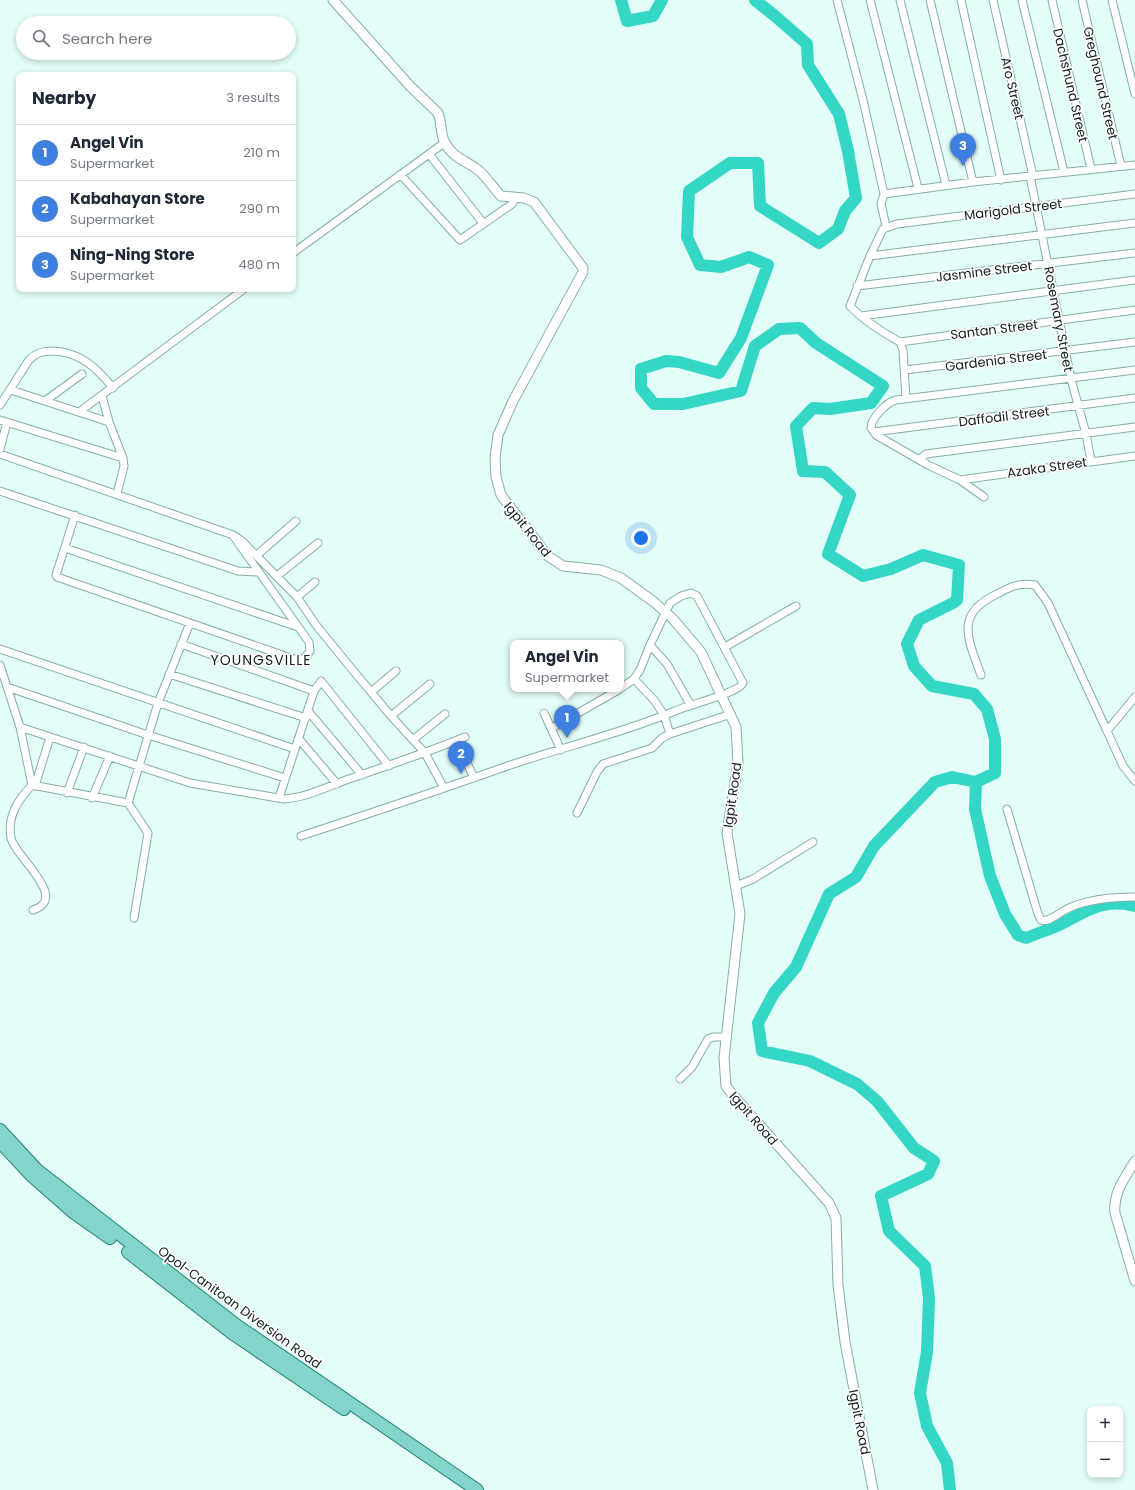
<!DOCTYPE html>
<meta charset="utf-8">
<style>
body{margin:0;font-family:Poppins,sans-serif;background:#f2f2f3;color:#1f2937}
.controls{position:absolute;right:12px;bottom:12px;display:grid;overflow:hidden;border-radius:8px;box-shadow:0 2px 6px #0003}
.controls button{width:36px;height:36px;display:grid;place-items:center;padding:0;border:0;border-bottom:1px solid #e0e1e3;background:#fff;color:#1f2937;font:20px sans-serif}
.you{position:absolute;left:641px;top:538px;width:14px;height:14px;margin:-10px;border:3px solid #fff;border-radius:50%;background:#1a73e8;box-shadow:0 0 0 6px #1a73e833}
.badge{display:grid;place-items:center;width:26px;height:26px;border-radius:50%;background:#b2429f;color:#fff;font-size:13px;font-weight:700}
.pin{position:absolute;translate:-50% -33px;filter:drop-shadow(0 1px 2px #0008)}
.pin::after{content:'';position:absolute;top:21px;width:14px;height:12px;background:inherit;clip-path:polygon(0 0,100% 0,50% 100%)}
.popup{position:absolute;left:510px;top:640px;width:114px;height:52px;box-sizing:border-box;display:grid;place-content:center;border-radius:8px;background:#fff;filter:drop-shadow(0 1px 3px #0005);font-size:13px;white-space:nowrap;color:#747a83}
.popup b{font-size:15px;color:#1f2937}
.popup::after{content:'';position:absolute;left:50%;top:100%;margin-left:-8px;border:8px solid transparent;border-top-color:#fff}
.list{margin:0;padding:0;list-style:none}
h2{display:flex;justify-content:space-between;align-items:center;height:52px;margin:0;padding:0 16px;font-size:17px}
h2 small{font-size:13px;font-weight:400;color:#747a83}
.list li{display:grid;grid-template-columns:26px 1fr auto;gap:12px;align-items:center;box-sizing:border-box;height:56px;padding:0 16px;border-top:1px solid #e0e1e3}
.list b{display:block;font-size:15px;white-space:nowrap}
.list p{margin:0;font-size:13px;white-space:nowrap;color:#747a83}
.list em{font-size:13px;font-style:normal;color:#747a83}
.icon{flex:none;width:22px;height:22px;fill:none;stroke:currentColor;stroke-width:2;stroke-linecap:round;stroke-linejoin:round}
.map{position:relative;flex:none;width:1135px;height:1490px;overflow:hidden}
.search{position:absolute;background:#fff;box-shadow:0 2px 6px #0003;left:16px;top:16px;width:280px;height:44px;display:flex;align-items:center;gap:10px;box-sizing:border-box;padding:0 14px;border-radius:22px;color:#747a83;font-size:15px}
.panel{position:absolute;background:#fff;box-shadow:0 2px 6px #0003;left:16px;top:72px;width:280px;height:220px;border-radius:8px}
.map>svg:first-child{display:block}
</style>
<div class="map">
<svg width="1135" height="1490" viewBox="0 0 1135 1490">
<rect width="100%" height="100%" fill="#e3fdf9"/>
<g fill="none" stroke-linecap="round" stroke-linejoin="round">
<!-- river -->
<path stroke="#34d7c6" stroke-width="12" d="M621,0L627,21L653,16L662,0
M755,0L775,16L807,44L808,65L839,114L848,151L856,198L845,211L838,229L819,243L760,206L758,163H730L689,191L687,237L700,265L721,267L749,257L768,265L741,338L719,373L679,362L666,361L641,369V388L654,404H683L741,391L755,346L779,329L800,328L816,343L883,386L871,403L830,409L813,408L796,426L803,471L825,472L850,495L828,554L863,576L891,569L923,555L959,565L957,600L953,603L919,620L907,644L914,666L932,686L974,694L987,709L995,739V773L976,782L952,777L935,782L874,846L856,877L829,894L796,967L774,993L758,1023L762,1051L810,1061L857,1084L877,1101L914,1148L934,1161L928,1174L881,1196L889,1231L925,1266L929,1298L927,1352L920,1393L927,1426L947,1463L950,1490
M976,782L975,809L990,876L1005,914L1018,935L1026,938C1036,934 1047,930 1057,926C1084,913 1103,897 1135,906"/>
<defs>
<path id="minor" d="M837,0L863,100L884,194L881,204L886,226
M870,0L918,188
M900,0L946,185
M930,0L973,182
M961,0L1001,180
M993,0L1033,176
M1022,0L1064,172
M1052,0L1091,169
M1082,0L1121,166
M1112,0L1135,94
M429,154L483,223
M401,175L460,240L512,204L515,198
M1030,176L1071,379L1086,434L1091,461
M884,194L973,182L1135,165
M293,253L444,143
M870,256L1135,223
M857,286L1135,253
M861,316L1135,280
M900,342L1135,310
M905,370L1135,342
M11,390L109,422
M102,396L109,422L123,458L124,466L117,494
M906,399L903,350L900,342C882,332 864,321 850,306L870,256L883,229L897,224L1135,194
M45,401L82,374
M0,405L29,360C36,353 42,351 51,351C79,351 96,367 113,388
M79,412L244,289
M0,420L123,458
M874,432L1135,398
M0,449L7,422
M0,454L233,535L242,541L297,597L316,625L351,668L391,716L425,753L444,788
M920,459L926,454L1135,427
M960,480L1135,456
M0,491L238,571L258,572
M984,497L960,480L928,465L876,435L871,428C871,418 887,402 896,400L1135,370
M75,515L56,575L57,577L294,659H304L310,651L309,642L234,537
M65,548L298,627
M257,555L296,521
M277,576L318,543
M297,597L315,582
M181,644L314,691
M650,645L667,664L690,704
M725,647L796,606
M0,649L295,749
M0,665L20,727L32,785L128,803L158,703L190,623
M169,674L306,718
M981,675C968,639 954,614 997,594C1010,587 1020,582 1035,585L1048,603L1107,731
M634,679L654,700L664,715L670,734L731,714
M7,687L148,735L285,778
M371,692L396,671
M1135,697L1107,731L1123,766L1135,781
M308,711L362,775
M544,713L561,750
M391,716L430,684
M20,727L190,783L284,799C304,798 327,787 346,780C386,766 426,753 465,737
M552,728L620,689
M299,739L337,784
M414,739L445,714
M467,763L474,778
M32,785C18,800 7,816 11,838C15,857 70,898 33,910
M35,786L50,737
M67,793L84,747
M92,798L110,756
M279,798L314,691L321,681L389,766
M128,803L148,833L134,918
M1007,809L1038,914L1041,920C1050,923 1061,911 1069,908C1089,899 1114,897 1135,897
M577,813L597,772L603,764L652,748L662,738L670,734
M301,836C368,814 434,792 499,769C557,748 618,735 675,711C688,705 739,693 743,683L697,596L691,593L681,596L670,603L650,645L640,670L634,679L621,688
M736,886L753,879L813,842
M680,1079L692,1067L708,1039L713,1037H726"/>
<path id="tertiary" d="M333,0L410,86L438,113C442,122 440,134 445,143C453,158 467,161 478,170C487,177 493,188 501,196L524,198L534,202L583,268V272L513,401L498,435L495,458L496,477L501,495L548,556L563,566L601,570L621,578L654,602L673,619L701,652L736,727L738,763L727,833L740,914L724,1058L726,1086L732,1094L829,1203L836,1218L838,1285L845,1342L873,1490
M1135,1161C1125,1178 1113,1192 1115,1213L1135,1281"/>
<path id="primary" d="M0,1130L37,1170L236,1325L477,1490
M2,1144L32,1176L73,1212L110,1238
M128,1252L232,1333L344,1409"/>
</defs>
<!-- minor casing -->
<use href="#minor" stroke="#85afa9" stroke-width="9"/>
<!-- tertiary casing -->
<use href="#tertiary" stroke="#85afa9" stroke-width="11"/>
<!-- primary casing -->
<use href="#primary" stroke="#258379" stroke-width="14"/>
<!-- minor -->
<use href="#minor" stroke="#fff" stroke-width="7"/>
<!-- tertiary -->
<use href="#tertiary" stroke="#fff" stroke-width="9"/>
<!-- primary -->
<use href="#primary" stroke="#83d4cb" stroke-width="12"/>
</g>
<g text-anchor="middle" stroke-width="3.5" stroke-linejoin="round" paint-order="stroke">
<!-- street labels -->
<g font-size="13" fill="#11221f" stroke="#fff">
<text transform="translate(1101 83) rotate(77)" y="5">Greghound Street</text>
<text transform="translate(1071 85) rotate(77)" y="5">Dachshund Street</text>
<text transform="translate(1013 88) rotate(77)" y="5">Aro Street</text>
<text transform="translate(1013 209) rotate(-7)" y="5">Marigold Street</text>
<text transform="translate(984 271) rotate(-7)" y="5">Jasmine Street</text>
<text transform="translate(1059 319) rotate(79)" y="5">Rosemary Street</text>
<text transform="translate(994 329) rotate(-7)" y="5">Santan Street</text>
<text transform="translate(996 360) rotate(-7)" y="5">Gardenia Street</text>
<text transform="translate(1004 416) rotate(-7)" y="5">Daffodil Street</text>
<text transform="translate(1047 467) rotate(-8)" y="5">Azaka Street</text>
<text transform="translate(528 529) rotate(51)" y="5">Igpit Road</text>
<text transform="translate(732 795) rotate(-82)" y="5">Igpit Road</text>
<text transform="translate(754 1118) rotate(49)" y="5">Igpit Road</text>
<text transform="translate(240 1307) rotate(36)" y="5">Opol-Canitoan Diversion Road</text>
<text transform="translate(860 1422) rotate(79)" y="5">Igpit Road</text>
</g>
<!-- neighbourhood labels -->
<g font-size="14" letter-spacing="1" fill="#11221f" stroke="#fff">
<text x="261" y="665">YOUNGSVILLE</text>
</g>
</g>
</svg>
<div class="controls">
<button>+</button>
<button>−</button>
</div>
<div class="you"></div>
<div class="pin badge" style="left:567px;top:738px;background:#3f7fe0">1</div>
<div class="popup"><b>Angel Vin</b>Supermarket</div>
<div class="pin badge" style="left:461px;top:774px;background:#3f7fe0">2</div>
<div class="pin badge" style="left:963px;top:166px;background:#3f7fe0">3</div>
<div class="search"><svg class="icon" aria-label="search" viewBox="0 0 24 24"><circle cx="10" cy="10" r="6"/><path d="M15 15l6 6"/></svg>Search here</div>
<section class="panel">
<h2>Nearby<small>3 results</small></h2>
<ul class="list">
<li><span class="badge" style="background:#3f7fe0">1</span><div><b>Angel Vin</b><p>Supermarket</p></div><em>210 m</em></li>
<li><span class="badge" style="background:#3f7fe0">2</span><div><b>Kabahayan Store</b><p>Supermarket</p></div><em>290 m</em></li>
<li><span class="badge" style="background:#3f7fe0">3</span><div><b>Ning-Ning Store</b><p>Supermarket</p></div><em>480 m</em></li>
</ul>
</section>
</div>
